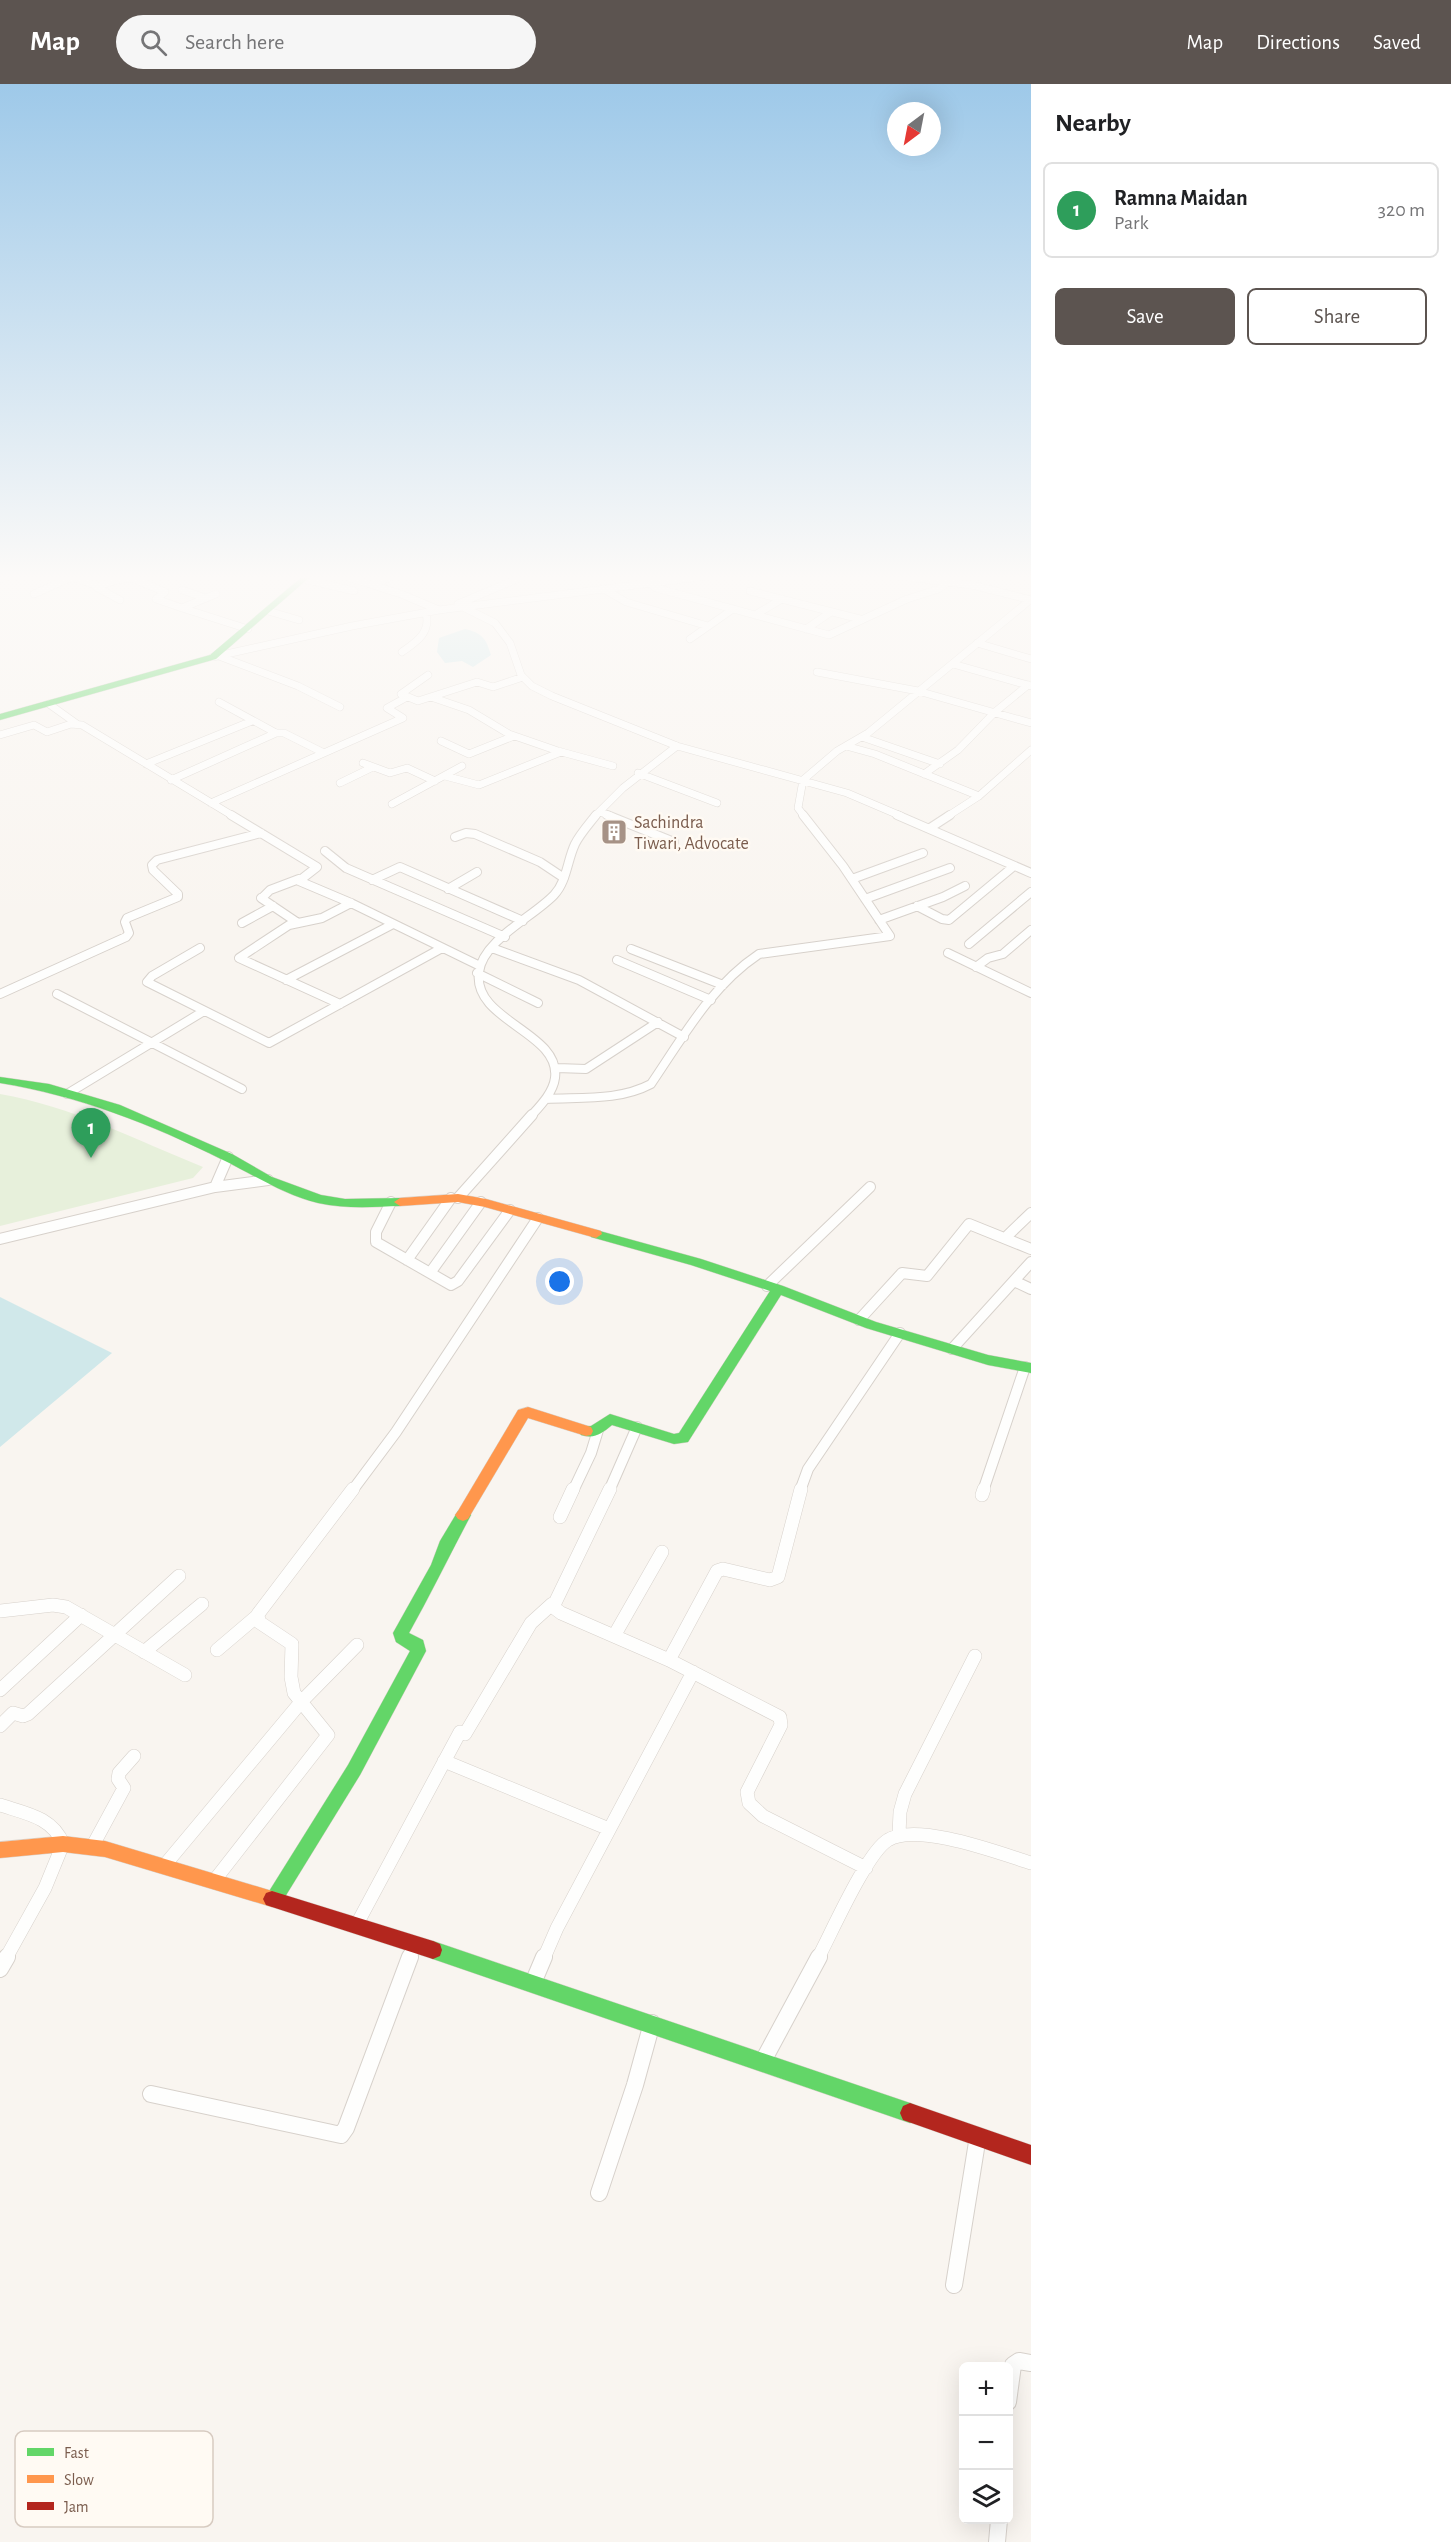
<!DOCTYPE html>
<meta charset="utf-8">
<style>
body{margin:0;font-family:"Alegreya Sans",sans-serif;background:#f6f6f6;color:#202124}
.controls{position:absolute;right:18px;bottom:18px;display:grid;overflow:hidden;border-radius:9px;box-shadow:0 6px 24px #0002}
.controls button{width:54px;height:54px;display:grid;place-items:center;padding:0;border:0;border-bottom:2px solid #e0e0e0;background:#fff;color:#202124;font:30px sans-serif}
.compass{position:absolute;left:887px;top:18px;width:54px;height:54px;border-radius:50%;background:#fff;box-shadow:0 6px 24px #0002;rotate:212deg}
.you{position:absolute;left:560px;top:1198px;width:21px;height:21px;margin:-15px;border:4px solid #fff;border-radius:50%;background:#1a73e8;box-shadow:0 0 0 9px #1a73e833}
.badge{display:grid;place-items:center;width:39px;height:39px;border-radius:50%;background:#5c5450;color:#fff;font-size:20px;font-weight:700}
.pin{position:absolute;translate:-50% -50px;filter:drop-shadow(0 2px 3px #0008)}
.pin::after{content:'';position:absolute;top:32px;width:21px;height:18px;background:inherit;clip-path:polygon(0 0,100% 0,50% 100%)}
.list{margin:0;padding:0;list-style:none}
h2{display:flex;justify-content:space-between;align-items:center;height:78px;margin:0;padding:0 24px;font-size:26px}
h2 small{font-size:20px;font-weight:400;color:#757577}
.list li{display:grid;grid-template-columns:39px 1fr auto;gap:18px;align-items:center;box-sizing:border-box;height:96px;margin:0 12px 12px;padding:0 12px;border:2px solid #e0e0e0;border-radius:9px}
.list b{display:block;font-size:22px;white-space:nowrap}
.list p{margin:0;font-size:20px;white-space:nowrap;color:#757577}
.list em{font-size:20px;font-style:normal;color:#757577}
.actions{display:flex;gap:12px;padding:18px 24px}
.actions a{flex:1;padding:14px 0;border:2px solid #5c5450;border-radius:9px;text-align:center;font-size:21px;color:#5c5450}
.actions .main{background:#5c5450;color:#fff}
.icon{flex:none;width:33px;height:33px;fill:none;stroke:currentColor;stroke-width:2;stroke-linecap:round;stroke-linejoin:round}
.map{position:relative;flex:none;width:1031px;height:2458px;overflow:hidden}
header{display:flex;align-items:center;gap:36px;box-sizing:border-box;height:84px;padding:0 30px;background:#5c5450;color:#fff}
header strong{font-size:28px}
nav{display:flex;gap:33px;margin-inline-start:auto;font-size:21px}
.search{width:420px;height:54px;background:#f6f6f6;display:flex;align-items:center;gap:15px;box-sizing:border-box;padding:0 21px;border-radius:33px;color:#757577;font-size:22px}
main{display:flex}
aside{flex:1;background:#fff}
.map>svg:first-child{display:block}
</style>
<header>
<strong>Map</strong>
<div class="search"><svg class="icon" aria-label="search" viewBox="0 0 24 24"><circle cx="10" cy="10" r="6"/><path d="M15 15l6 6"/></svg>Search here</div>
<nav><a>Map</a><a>Directions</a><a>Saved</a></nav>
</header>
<main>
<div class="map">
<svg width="1031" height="2458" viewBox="0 0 1031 2458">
<rect width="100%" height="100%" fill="#f9f5f0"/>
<!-- green -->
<path fill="#e7f0db" d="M0,1010C71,1022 136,1056 203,1083L193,1094L0,1142Z"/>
<!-- water -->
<path fill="#d0e8ea" d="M465,545C482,549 486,554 491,571L473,583L462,577L445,579L437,568L439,554Z
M0,1213L112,1269L0,1363Z"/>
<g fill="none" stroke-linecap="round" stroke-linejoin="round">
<defs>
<path id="street-far4" d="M68,492L98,502
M344,492L401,510L439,526
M646,492L649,499L656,504L829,551L907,515L939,505L947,498
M898,492L972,501L1031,516
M0,495L8,492
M134,495L165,508L156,515L182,524L216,510
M304,495L354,507
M373,500L393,492
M604,505L626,518L708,542
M182,506L205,514
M750,507L860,535
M34,510L72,493
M120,516L96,503L117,496L141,493
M458,520L524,492
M463,523L495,539L510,559L521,591L532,602L552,612L677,662L847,709L901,732
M182,524L248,545
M268,527L299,536
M755,531L782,515
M806,545L831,528
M690,555L733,525
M977,559L1031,575
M402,568C416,558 431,549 426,529
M219,572L298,602L340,623
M213,573L352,542L439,526L707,492
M953,580L1031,602
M817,588L918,607L1031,639
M428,591L401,610L418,617L477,598L493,603L523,593
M431,613L469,626L509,650L558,667L613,682
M219,618L276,649H284L322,668
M49,620L77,640
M0,651L34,641L47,648L71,640L82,641L233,732
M862,653L940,680
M441,657L469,670L514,652
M846,662L875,670L979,712
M363,679L390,689L407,684L435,697
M146,680L252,637
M638,689L717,719
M924,690L958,666L995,628L1028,601
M445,692L479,701L561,668
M171,696L276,649
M340,699L373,683
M211,719L403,634L387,624L407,613
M392,720L462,682
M600,728L611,732
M595,732L623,704L677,662
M804,732L798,724L803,696L837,667L868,649L1030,516
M948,732L979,712L1031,666"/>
<path id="street-far3" d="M231,731L317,783L299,797L351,819L480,882
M607,731L674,758
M897,731L1031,789
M930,744L950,731
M455,753L466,749L475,750L540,778L564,794
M325,767L346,784L505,853
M852,795L923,769
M372,796L400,783L523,837
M448,805L477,788
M264,812L270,806L299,795
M261,814L298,839
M865,815L950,784
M917,822L942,835L949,836L1014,782
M879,836L943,813L965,802
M242,839L273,822
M969,860L1031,808
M200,864L152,892L147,898L269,959L442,864
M492,864L579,896L684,953
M631,865L723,901
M948,869L1031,909
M617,876L711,916
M976,883L988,874L1003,870L1031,846
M477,889L538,919
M286,896L393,840
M0,910L126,853L129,849L125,838L127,834L178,813V810L153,786L152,781L157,776L261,749
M57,910L242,1005
M340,920L239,874L289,841L322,834L351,819
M557,984L586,985L658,938
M67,1010L204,927
M546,1015C581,1013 619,1017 651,1000C683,953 711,902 759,870L890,852L843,782L803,731
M531,1032C540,1022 553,1009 555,994C561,948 472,937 479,888C483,856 533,833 554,811C567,797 567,777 575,760C580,750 589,740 596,731"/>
<path id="street-far2" d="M215,1103L228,1073
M458,1114L532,1031
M391,1118L376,1148V1158L451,1201L458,1197L510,1126
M1005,1154L1031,1129
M0,1155L215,1103L268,1096
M407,1176L451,1114
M430,1189L481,1118
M1014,1197L1031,1205
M767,1202L870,1103
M859,1236L902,1189L927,1192L969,1140L1031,1165
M952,1265L1031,1178
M352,1407L396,1348L538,1134
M573,1407L591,1369L598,1346
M609,1407L637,1343
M800,1407L808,1385L900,1249
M983,1407L1025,1283"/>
<path id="street-far1" d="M610,1405L553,1523L561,1529L669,1576L780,1633L781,1641L747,1708L749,1719L763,1732L866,1784
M982,1411L984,1405
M560,1433L573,1405
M0,1527L53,1521L66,1523L185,1591
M614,1552L662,1468
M217,1566L257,1532
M144,1568L202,1520
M669,1576L717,1487L723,1485L770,1496L778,1493L801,1405
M0,1606L81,1531
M0,1642L13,1629L23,1632L28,1630L179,1492
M465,1650L531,1539L552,1520
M444,1677L609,1745
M0,1721C24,1729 53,1733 63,1760L45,1804L6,1874
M899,1750L900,1728L905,1710L975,1572
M92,1763L124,1704L118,1695L119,1689L134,1672
M164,1782L301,1618L357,1561
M214,1797L328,1651L294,1609L291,1593L292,1560L259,1538L258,1530L353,1405
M357,1840L460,1648
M409,1874L415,1859
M544,1874L557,1844L693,1588
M818,1874C831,1850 867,1768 888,1756C917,1738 999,1769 1031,1779"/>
<path id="street" d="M0,1885L7,1873
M533,1899L544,1873
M763,1977L819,1873
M151,2010L341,2051L346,2044L410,1873
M599,2109L635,2001L652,1939
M954,2201L978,2052
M1008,2318L1013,2281L1019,2277L1031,2279
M997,2458L999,2436"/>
<path id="fast" d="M303,492H311L216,575L0,636V630L210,571Z
M0,993L49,1000L120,1021L232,1070L272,1093L321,1111L345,1115L400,1114L406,1118L400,1122C373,1123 345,1125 318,1119C284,1111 254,1091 223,1076C151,1040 79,1012 0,999Z
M596,1146L701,1175L783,1202L876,1238L988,1271L1031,1279V1289L988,1281L866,1244L781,1211L688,1358L674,1360L612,1341C601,1350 595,1355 581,1351L579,1347L581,1343L591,1342L610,1330L674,1350L679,1349L770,1207L691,1181L591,1153L590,1150Z
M463,1425L468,1427L471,1431C450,1470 431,1510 409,1549L423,1556L426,1567L360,1691L280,1821L274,1823L268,1821L265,1815L268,1809L348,1681L410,1567L396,1558L393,1549L431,1481L440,1457L458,1427Z
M433,1857L910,2019L917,2022L920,2029L917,2036L910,2039L433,1875L426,1872L424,1866L426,1860Z"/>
<path id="slow" d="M458,1110L486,1115L601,1147L602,1150L596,1154L485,1123L458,1118L400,1122L394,1118L400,1114Z
M528,1323L591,1343L593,1347L591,1351L586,1352L528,1334L468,1435L463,1437L458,1435L455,1431L458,1427L518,1326Z
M63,1752L105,1757L272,1807L278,1809L281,1815L278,1821L272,1823L105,1773L63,1768L0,1774V1758Z"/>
<path id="jam" d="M272,1807L433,1857L440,1860L442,1866L440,1872L433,1875L272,1823L266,1821L263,1815L266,1809Z
M910,2019L1031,2061V2081L903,2036L900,2029L903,2022Z"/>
</defs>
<!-- street-far4 casing -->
<use href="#street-far4" stroke="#d7d1cb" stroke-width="8"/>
<!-- street-far3 casing -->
<use href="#street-far3" stroke="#d7d1cb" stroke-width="10"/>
<!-- street-far2 casing -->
<use href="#street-far2" stroke="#d7d1cb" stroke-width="12"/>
<!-- street-far1 casing -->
<use href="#street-far1" stroke="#d7d1cb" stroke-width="14"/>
<!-- street casing -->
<use href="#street" stroke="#d7d1cb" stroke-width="18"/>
<!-- fast casing -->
<use href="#fast" stroke="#d9d2cb" stroke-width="1"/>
<!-- slow casing -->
<use href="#slow" stroke="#d9d2cb" stroke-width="1"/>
<!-- jam casing -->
<use href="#jam" stroke="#d9d2cb" stroke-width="1"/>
<!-- street-far4 -->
<use href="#street-far4" stroke="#fefefd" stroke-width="7"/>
<!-- street-far3 -->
<use href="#street-far3" stroke="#fefefd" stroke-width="8"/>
<!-- street-far2 -->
<use href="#street-far2" stroke="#fefefd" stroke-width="10"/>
<!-- street-far1 -->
<use href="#street-far1" stroke="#fefefd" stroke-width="13"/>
<!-- street -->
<use href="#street" stroke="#fefefd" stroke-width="16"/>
<!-- fast -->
<use href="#fast" fill="#63d668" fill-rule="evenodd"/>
<!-- slow -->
<use href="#slow" fill="#ff974d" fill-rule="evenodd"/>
<!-- jam -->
<use href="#jam" fill="#b3261e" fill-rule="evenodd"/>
</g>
<!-- sky -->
<linearGradient id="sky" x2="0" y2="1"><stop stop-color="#9ec9e9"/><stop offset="0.59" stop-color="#fcfaf8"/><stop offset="1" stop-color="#fcfaf8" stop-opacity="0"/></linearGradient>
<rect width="1031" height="836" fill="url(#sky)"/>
<!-- icons -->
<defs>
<symbol id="building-square" viewBox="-11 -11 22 22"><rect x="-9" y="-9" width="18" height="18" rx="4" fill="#a69286" stroke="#fffaf3"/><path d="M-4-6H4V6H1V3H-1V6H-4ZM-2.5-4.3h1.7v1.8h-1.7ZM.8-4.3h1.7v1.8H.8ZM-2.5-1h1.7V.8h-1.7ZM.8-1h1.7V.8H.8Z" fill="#fff"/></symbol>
</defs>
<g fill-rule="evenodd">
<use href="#building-square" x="599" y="733" width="30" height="30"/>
</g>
<g text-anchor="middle" stroke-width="5" stroke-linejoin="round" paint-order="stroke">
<!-- far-poi labels -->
<g font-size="18" fill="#7a5c4d" stroke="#fffaf3" text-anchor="start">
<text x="634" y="744">Sachindra<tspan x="634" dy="21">Tiwari, Advocate</tspan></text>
</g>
</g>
<!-- legend -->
<rect x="15" y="2347" width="198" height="96" rx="9" fill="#fffaf3" stroke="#d7cbc1" stroke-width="1.5"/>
<rect x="27" y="2364" width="27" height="8" fill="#63d668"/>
<rect x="27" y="2391" width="27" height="8" fill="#ff974d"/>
<rect x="27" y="2418" width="27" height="8" fill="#b3261e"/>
<g font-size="16" fill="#7a5c4d">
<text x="64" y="2374">Fast</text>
<text x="64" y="2401">Slow</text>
<text x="64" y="2428">Jam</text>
</g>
</svg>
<div class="controls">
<button>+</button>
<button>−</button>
<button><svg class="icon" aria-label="layers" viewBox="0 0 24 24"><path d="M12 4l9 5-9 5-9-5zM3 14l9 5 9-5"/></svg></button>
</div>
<svg class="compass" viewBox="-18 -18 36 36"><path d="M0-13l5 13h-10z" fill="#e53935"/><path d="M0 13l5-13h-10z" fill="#757577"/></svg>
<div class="you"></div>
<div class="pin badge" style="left:91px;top:1074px;background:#2e9e5b">1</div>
</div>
<aside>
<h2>Nearby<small></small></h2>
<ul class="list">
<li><span class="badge" style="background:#2e9e5b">1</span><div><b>Ramna Maidan</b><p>Park</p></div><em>320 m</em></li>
</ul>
<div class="actions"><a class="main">Save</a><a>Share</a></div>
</aside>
</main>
